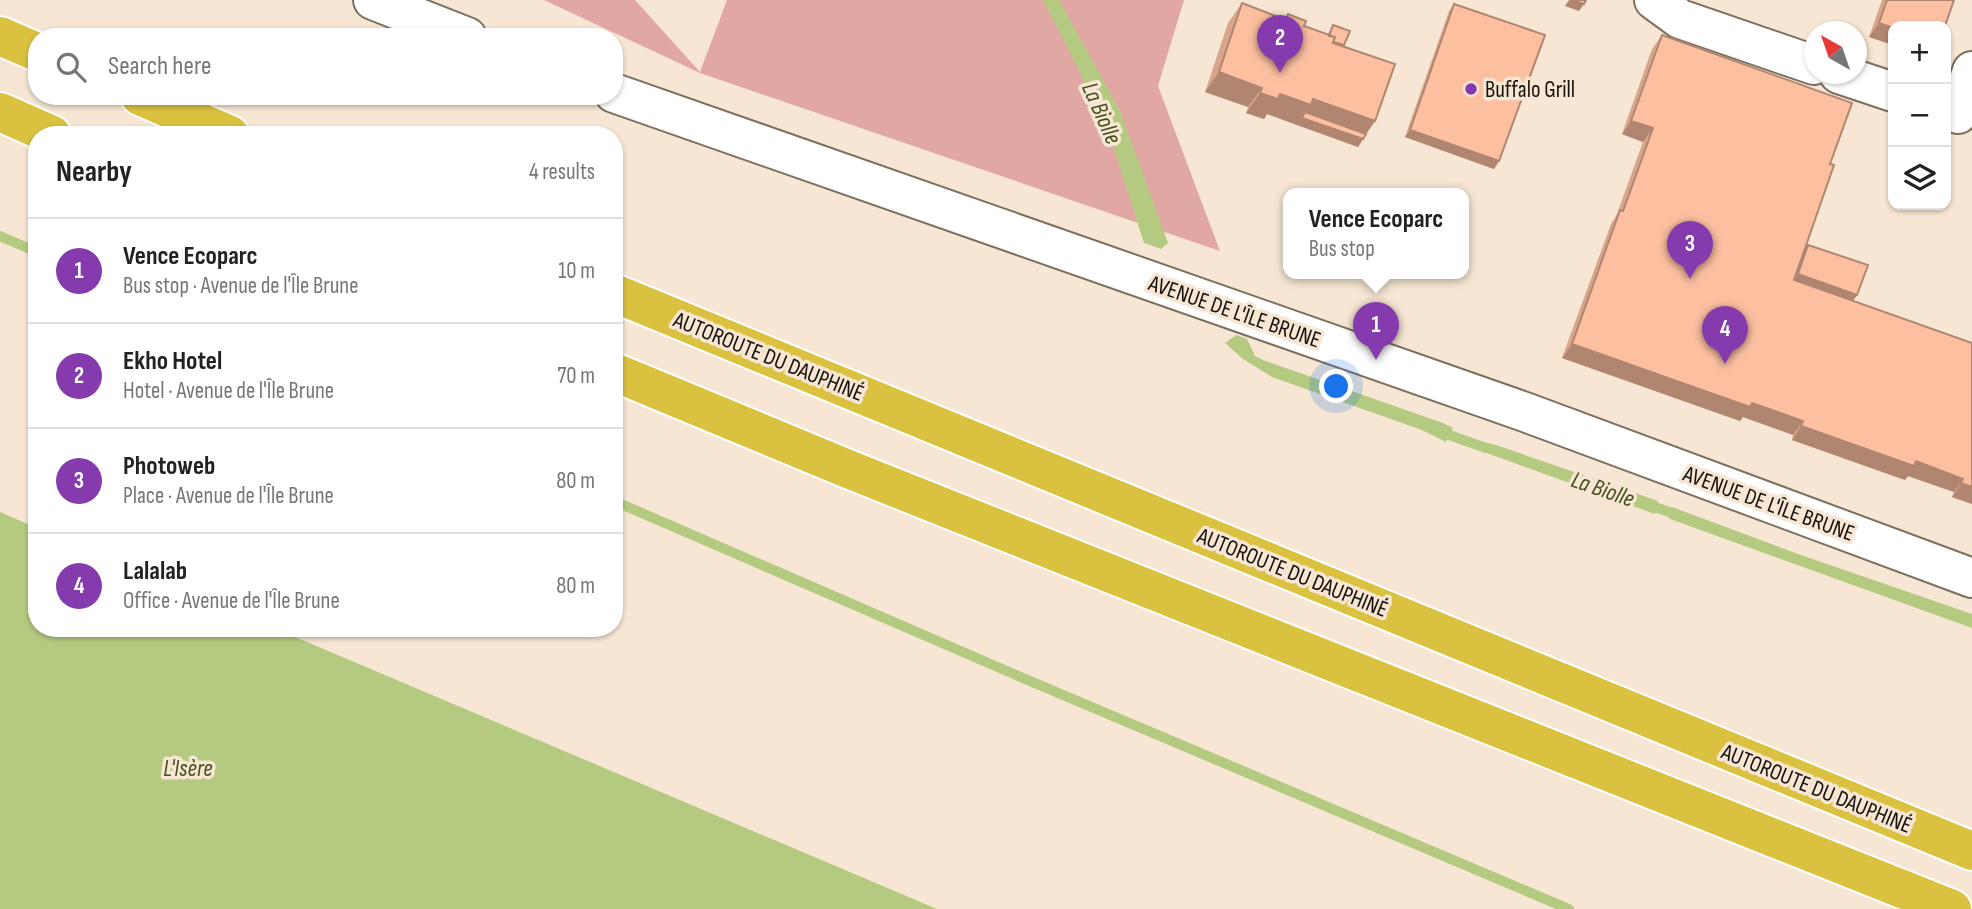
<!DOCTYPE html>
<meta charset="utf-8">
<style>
body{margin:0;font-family:"Sofia Sans Condensed",sans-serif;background:#f6f6f6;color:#222}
.controls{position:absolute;right:21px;top:21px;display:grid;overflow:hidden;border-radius:14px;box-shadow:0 2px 5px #0004}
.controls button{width:63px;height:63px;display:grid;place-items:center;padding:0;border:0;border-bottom:2px solid #e0e0e0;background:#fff;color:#222;font:35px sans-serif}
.compass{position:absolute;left:1804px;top:21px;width:63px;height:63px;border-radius:50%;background:#fff;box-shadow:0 2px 5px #0004;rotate:320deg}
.you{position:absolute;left:1337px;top:387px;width:24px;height:24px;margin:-18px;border:5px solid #fff;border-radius:50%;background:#1a73e8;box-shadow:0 0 0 10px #1a73e833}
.badge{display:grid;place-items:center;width:46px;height:46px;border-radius:50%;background:#853bae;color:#fff;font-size:23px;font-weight:700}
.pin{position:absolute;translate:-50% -58px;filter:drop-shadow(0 2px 4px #0008)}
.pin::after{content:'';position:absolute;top:37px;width:24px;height:21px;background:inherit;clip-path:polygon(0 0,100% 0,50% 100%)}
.popup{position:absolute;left:1283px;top:188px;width:186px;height:91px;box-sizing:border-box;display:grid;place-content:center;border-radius:14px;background:#fff;filter:drop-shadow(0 2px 5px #0005);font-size:23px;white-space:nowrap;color:#767676}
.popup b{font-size:26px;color:#222}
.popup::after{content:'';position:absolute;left:50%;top:100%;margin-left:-14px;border:14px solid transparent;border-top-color:#fff}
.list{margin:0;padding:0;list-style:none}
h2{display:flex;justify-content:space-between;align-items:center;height:91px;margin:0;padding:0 28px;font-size:30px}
h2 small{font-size:23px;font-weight:400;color:#767676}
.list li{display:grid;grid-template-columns:46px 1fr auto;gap:21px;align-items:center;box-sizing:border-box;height:105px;padding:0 28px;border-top:2px solid #e0e0e0}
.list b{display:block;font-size:26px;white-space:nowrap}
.list p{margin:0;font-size:23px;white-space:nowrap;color:#767676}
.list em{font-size:23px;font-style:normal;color:#767676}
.icon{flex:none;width:38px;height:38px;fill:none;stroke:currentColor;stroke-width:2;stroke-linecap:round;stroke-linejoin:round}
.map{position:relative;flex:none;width:1972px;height:909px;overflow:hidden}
.search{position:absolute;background:#fff;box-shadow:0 2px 5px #0004;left:28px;top:28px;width:595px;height:77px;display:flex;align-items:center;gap:18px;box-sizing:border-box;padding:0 24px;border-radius:28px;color:#767676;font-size:26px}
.panel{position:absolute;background:#fff;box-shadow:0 2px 5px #0004;left:28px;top:126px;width:595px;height:511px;border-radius:28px}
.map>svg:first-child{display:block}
</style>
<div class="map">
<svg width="1972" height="909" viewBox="0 0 1972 909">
<rect width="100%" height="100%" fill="#f6e6d3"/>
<!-- green -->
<path fill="#e1a8a3" d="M544,0H635L700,72L727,0H1184L1158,86L1220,251L700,73Z"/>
<!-- water -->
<path fill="#b4ca80" d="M1043,0H1059L1120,111L1168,243L1161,249L1144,243L1113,146L1075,62Z
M1236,335L1247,339L1255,356L1263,360L1443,423L1453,428L1446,442L1422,430L1272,377L1243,359L1225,343Z
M1475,440L1496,445L1658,501L1655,514L1473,448Z
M1672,507L1798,554L1972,614V628L1670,519L1668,517Z
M0,512L37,528V628H274L937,909H0Z"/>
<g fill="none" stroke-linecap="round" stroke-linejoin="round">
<!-- stream -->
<path stroke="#b4ca80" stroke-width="10" d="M0,236L37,252
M1438,431L1486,448
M614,501L1016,675L1569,909
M1646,504L1681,516"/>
<defs>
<path id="minor" d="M373,0L467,37
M1654,0L1680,19L1814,65
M1839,74L1893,92
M614,93L1525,412L1972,578
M1958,114L1972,71"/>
<path id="highway" d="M0,36L37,52
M140,96L230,135
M0,112L52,135
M614,293L1972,851
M614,372L848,469L1952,909"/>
</defs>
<!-- minor casing -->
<use href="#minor" stroke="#7d6f5e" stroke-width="42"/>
<!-- highway casing -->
<use href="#highway" stroke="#fff" stroke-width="42"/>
<!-- minor -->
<use href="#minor" stroke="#fff" stroke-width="38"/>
<!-- highway -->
<use href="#highway" stroke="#dac140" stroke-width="38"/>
</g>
<!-- wall -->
<path fill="#d9a58a" d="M1882,0H1954L1893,26V45L1869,37Z
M1242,3L1284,19L1288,14L1304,26L1327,35L1333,25L1343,46L1375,121L1358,147L1267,114L1264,119L1246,113L1248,107L1205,92L1228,23Z
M1454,4L1499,161L1494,169L1405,137L1449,11Z
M1662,35L1830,164L1804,251L1808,245L1857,295L1853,301L1972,343V504L1952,497L1954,492L1908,476L1905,480L1792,440L1793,435L1743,417L1740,421L1562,358L1611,224L1617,214L1643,142L1622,134L1652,49Z"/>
<!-- shaded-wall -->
<path fill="#b08671" d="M1569,0H1572L1584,4L1579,11L1565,6Z
M1879,23L1893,28V45L1869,37Z
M1219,72L1262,88L1248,107L1205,92Z
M1260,93L1280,94L1313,99L1375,121L1362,139H1363L1358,147L1297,125L1302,118L1297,125L1267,114L1264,119L1246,113Z
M1631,121L1653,128L1643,142L1622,134Z
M1410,130L1499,161L1494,169L1405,137Z
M1798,274L1857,295L1843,315L1784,294Z
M1572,344L1752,403L1803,421L1793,435L1743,417L1740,421L1562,358Z
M1801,426L1916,461L1963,479L1954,492L1908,476L1905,480L1792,440Z
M1961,483L1972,487V504L1952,497Z"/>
<!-- building -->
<path fill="#fcc0a1" stroke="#b08671" stroke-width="2" d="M1572,0H1586L1584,4Z
M1887,0H1954L1945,26H1893V28L1879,23Z
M1242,3L1286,20L1288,14L1306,21L1304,26L1335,37L1333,43L1395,64L1375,121L1313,99L1311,105L1280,94L1278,99L1260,93L1262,88L1219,72Z
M1454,4L1545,35L1499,161L1410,130Z
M1333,25L1350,31L1344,45L1333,42L1335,37L1329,36Z
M1662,35L1852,103L1830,164L1834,165L1794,280L1972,343V487L1961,483L1963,479L1916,461L1914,466L1801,426L1803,421L1752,403L1750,407L1572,344L1620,210L1623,211L1653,128L1631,121Z
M1305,112L1366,134L1363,139L1302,118Z
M1808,245L1868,265L1857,295L1798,274Z"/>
<!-- markers -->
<circle fill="#853bae" stroke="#f6e6d3" stroke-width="2.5" cx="1471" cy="89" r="7"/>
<g text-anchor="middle" stroke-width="7" stroke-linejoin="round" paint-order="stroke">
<!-- poi labels -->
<g font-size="23" fill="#16110a" stroke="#f6e6d3" text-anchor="start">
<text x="1485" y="97">Buffalo Grill</text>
</g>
<!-- street labels -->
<g font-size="23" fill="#16110a" stroke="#f6e6d3">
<text transform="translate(1235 311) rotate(19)" y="8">AVENUE DE L'ÎLE BRUNE</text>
<text transform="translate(769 356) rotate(22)" y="8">AUTOROUTE DU DAUPHINÉ</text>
<text transform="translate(1769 503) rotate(20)" y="8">AVENUE DE L'ÎLE BRUNE</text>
<text transform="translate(1293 572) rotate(22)" y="8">AUTOROUTE DU DAUPHINÉ</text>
<text transform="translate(1817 788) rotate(22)" y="8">AUTOROUTE DU DAUPHINÉ</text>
</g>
<!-- water labels -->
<g font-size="24" font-style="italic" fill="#43511c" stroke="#f6e6d3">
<text transform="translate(1102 113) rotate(66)" y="8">La Biolle</text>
<text transform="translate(1603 489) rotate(19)" y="8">La Biolle</text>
<text x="188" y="776">L'Isère</text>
</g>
</g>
</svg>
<div class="controls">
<button>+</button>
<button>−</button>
<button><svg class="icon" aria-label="layers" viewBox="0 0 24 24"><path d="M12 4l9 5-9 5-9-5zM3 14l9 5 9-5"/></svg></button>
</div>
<svg class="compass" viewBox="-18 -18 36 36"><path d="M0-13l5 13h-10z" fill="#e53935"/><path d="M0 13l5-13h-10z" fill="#767676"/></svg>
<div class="you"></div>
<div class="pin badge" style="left:1376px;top:360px">1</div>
<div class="popup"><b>Vence Ecoparc</b>Bus stop</div>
<div class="pin badge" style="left:1280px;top:73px">2</div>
<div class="pin badge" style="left:1690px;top:279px">3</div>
<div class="pin badge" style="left:1725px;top:364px">4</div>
<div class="search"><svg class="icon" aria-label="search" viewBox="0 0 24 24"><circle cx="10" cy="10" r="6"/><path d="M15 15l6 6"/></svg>Search here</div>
<section class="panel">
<h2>Nearby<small>4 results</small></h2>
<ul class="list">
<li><span class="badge">1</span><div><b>Vence Ecoparc</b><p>Bus stop · Avenue de l'Île Brune</p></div><em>10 m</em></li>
<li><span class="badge">2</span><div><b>Ekho Hotel</b><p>Hotel · Avenue de l'Île Brune</p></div><em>70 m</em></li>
<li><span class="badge">3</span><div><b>Photoweb</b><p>Place · Avenue de l'Île Brune</p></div><em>80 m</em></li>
<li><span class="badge">4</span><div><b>Lalalab</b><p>Office · Avenue de l'Île Brune</p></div><em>80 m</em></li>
</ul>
</section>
</div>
